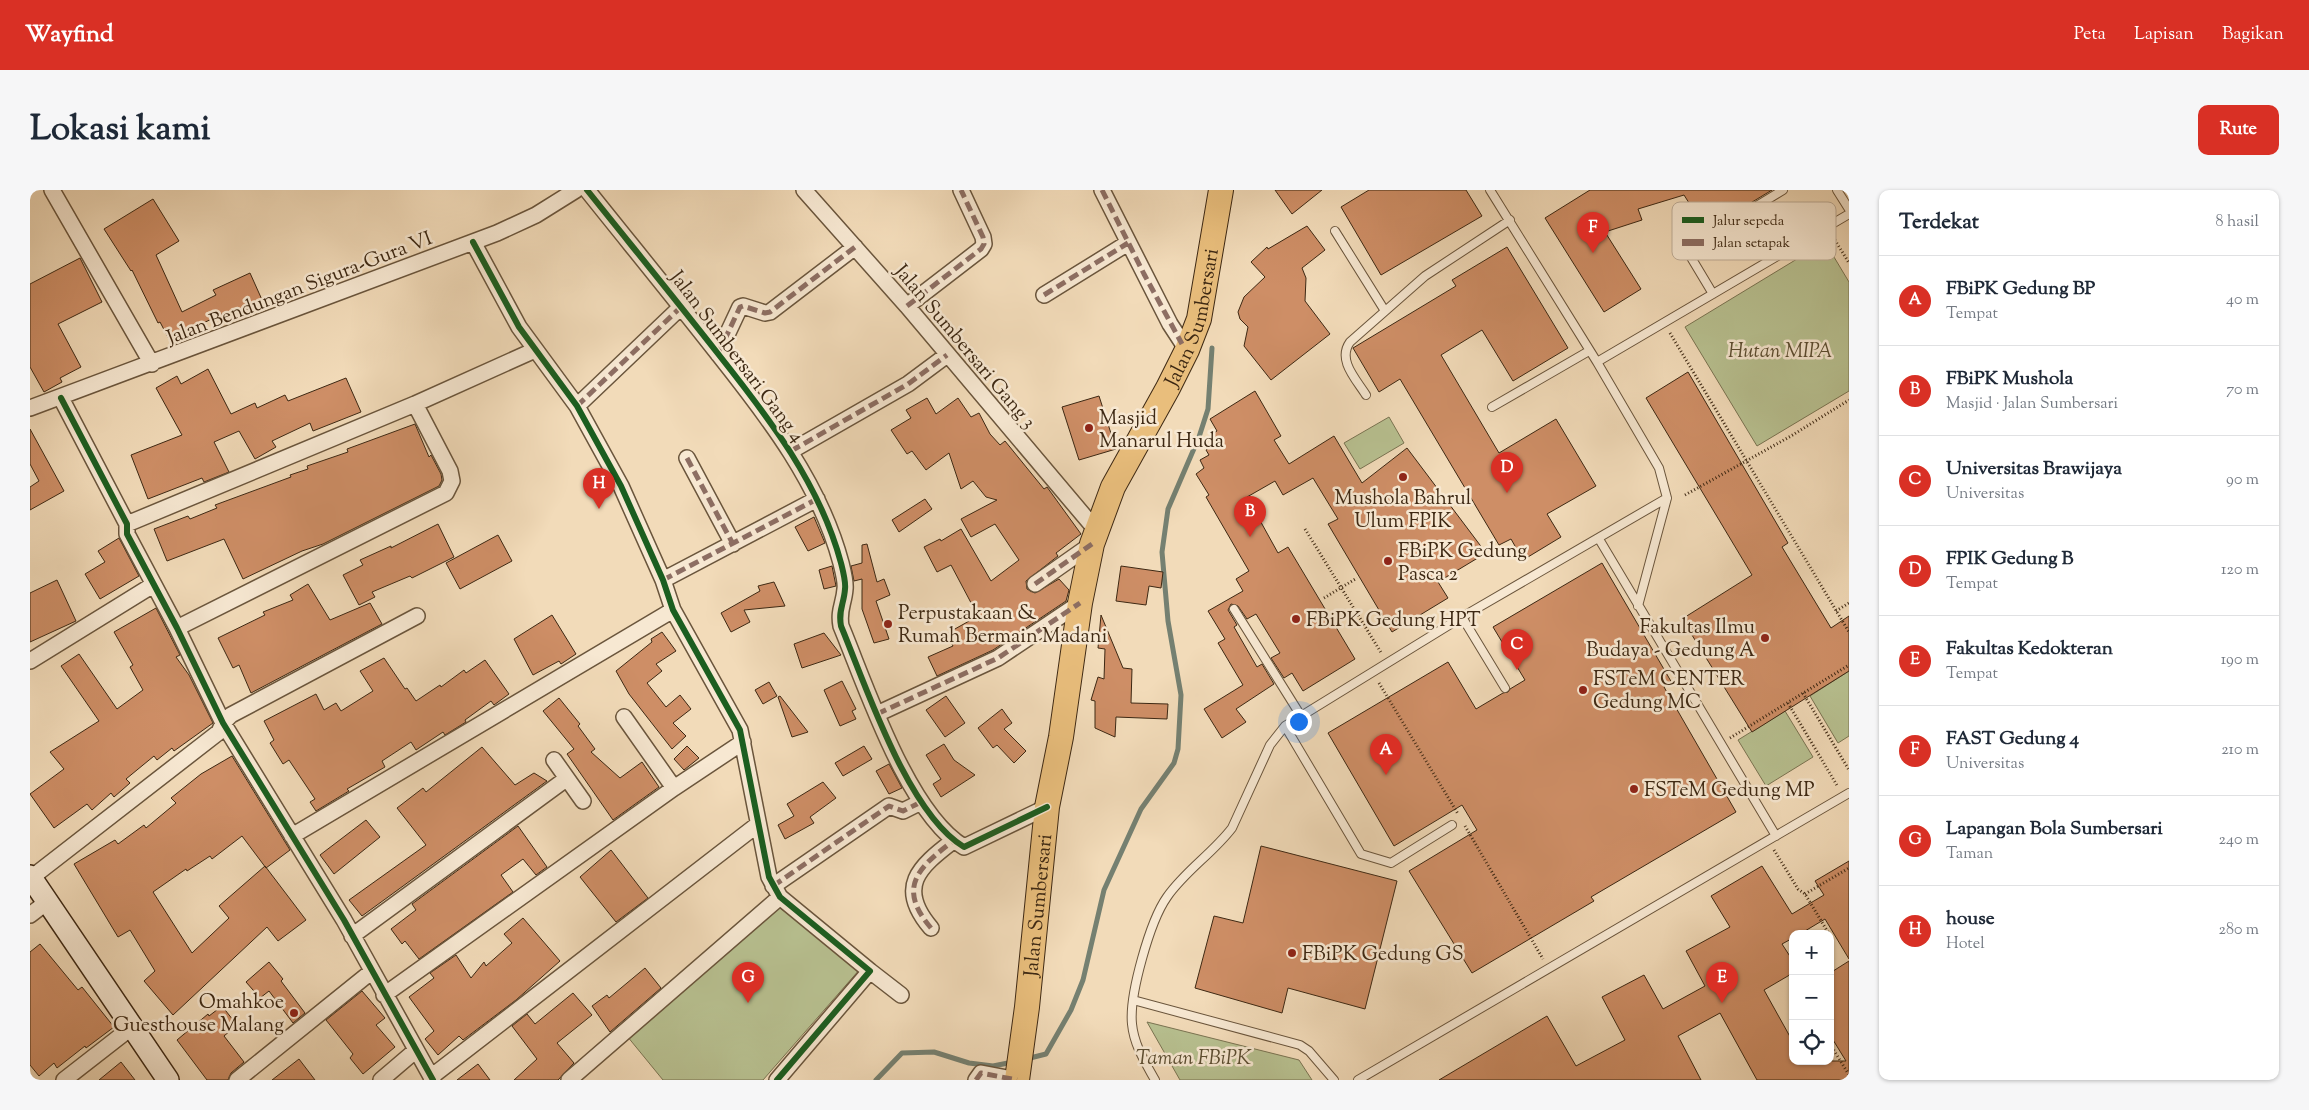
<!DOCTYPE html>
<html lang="id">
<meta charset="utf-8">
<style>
body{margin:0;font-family:"Sorts Mill Goudy",serif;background:#f6f6f7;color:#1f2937}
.controls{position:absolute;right:15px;bottom:15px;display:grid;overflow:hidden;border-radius:10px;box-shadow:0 1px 4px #0004}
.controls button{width:45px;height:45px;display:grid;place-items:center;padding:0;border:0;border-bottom:1px solid #e0e1e3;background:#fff;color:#1f2937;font:25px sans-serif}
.you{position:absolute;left:1268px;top:531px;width:18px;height:18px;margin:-12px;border:4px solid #fff;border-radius:50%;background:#1a73e8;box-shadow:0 0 0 8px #1a73e833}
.badge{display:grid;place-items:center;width:32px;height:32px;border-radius:50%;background:#d93025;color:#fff;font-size:16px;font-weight:700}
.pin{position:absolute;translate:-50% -41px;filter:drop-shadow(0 1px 2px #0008)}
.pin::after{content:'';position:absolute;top:26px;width:18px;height:15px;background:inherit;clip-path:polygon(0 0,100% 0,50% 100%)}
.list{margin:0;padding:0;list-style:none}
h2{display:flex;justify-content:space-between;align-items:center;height:65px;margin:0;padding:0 20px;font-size:21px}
h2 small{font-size:16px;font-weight:400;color:#747a83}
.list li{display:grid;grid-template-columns:32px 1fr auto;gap:15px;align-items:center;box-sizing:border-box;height:90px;padding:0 20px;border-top:1px solid #e0e1e3}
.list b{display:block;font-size:19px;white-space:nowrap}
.list p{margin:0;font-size:16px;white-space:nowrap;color:#747a83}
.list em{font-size:16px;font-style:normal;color:#747a83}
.icon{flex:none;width:28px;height:28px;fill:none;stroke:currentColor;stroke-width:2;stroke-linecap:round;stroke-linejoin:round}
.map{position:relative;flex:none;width:1819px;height:890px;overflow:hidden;border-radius:10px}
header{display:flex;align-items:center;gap:30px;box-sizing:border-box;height:70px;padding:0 25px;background:#d93025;color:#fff}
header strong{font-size:24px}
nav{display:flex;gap:28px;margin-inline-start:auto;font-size:18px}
.intro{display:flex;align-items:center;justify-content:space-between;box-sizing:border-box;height:120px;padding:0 30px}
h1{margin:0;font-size:35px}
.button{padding:12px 22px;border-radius:10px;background:#d93025;color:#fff;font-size:18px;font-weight:700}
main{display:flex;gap:30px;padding:0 30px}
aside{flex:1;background:#fff;border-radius:10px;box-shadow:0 1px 4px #0004}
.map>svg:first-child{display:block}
</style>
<header>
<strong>Wayfind</strong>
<nav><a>Peta</a><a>Lapisan</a><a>Bagikan</a></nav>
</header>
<div class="intro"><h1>Lokasi kami</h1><a class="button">Rute</a></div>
<main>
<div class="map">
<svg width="1819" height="890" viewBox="0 0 1819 890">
<rect width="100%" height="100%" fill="#f2dbb9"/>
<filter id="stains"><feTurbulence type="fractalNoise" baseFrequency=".004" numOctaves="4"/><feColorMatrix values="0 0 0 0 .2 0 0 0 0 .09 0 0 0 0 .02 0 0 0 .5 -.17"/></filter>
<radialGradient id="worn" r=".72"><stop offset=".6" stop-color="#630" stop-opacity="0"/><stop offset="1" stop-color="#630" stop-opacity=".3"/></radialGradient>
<!-- green -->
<path fill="#b8c191" stroke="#7a7452" d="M1795,52L1819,92V201L1727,256L1655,137Z
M1359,227L1374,253L1330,279L1314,253Z
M1819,481V546L1808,553L1780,506Z
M1755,521L1783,567L1736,596L1708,550Z
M750,718L828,776L830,779L733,890H633L597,846L744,720Z
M1117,832L1269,870L1282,890H1150Z"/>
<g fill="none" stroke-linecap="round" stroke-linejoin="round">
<!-- stream -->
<path stroke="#758071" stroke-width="5" d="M996,869L1016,864L1041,820L1053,790L1074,700L1111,619L1144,573L1148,559L1151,505L1138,431L1132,362L1138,319L1169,247L1178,219L1182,158
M846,890L872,863L904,862L939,873L963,876L983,872"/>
</g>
<!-- building -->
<path fill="#ce8e66" stroke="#3d2813" d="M1245,0H1292L1262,24Z
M1339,0H1436L1452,26L1351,85L1311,17Z
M1560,0H1742L1676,40L1654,5L1608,19L1612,30L1575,42L1611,99L1574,122L1515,28Z
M123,9L149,51L126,65L152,122L186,105L183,100L220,83L233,112L197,129L194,123L161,139L165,146L142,155L130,132L128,133L102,80L101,81L74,39Z
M1277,36L1295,60L1272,78L1276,88L1275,111L1300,144L1241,190L1214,156L1218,137L1210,129L1208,122L1214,107L1235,87L1221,72L1237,57L1238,59Z
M1477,57L1538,158L1483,191L1452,140L1411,165L1469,263L1526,229L1566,296L1517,324L1531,347L1493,370L1481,349L1469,355L1370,189L1349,202L1323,158L1426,96L1422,90Z
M50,68L72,112L28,134L51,177L30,188L32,192L14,202L0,177V94Z
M178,179L201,224L225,213L227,218L255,205L258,211L316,188L331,222L283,241L280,233L242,251L246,257L225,269L209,241L184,252L199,282L174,292L172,288L118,309L101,265L152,245L126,198L147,186L151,194Z
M1658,182L1758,353L1752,357L1801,438L1819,426V481L1722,542L1652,429L1722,385L1616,208Z
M1225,201L1251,246L1244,250L1259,274L1304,246L1332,293L1377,258L1456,363L1408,392L1418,408L1362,442L1298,334L1308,329L1283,288L1253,305L1245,291L1217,307L1248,363L1258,357L1325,469L1273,501L1262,483L1254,488L1241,468L1250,463L1226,424L1217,429L1208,416L1201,414L1198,420L1207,435L1204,437L1227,477L1232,474L1244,494L1206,519L1216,532L1192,548L1174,519L1213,495L1188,453L1195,449L1178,421L1213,401L1206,389L1219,381L1176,307L1179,305L1166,284L1174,278L1170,270L1179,265L1176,260L1184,254L1179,246L1187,241L1180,229Z
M1069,206L1086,259L1049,270L1032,217Z
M897,208L906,224L928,208L941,227L949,223L960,244L970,255L975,251L1014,299L1017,297L1051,344L1026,363L1028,366L996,391L997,399L1005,403L1029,389L1039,400L1036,411L963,460L907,486L898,467L923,456L916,444L948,426L921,375L907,382L894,357L910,349L911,351L931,339L961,391L989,370L965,334L941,347L931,329L967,310L956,307L943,291L931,299L919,263L896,280L882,261L877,264L861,240L881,228L876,220Z
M385,234L399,267L401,265L411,284L412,290L409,296L293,354L272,361L213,389L194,349L137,371L124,339L158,326L160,329L187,318L185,315L261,287L260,285L278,279L277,276L318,262L317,259Z
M0,239L34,301L0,320V297L9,291L0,274Z
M895,309L902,319L869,342L862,330Z
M784,327L795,353L778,361L765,337Z
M408,334L424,367L382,388L380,386L342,402L345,407L329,415L313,385L333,375L330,370L361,356V358Z
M468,345L482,371L430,399L416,373Z
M89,348L109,386L70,409L55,384L75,372L68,361Z
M837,354L847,392L854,389L860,405L846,411L859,449L844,453L832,419V389L824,391L821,376L832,373V355Z
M1572,373L1642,493L1634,497L1706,622L1561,707L1564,711L1442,783L1379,681L1447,640L1432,615L1364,656L1298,543L1418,472L1446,519L1473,503L1478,502L1480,499L1495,490L1463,437Z
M802,376L806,396L794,399L789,380Z
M1091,376L1133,382L1131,398L1119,396L1116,415L1086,411Z
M27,390L46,431L0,452V403Z
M744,392L755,416L714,420L720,432L701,442L691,423L730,401L728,396Z
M278,394L300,430L340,413L352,434L221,503L209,475L203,478L188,448L235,425L233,422L263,410L260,405Z
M126,418L150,465L146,467L159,485L183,533L144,561L142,558L127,570L124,566L96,589L100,593L84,607L81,603L62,620L57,614L24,638L0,604L34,579L20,562L69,531L31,476L49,464L87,519L113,500L100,477L103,475L84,442Z
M522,425L546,464L531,474L529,471L503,485L484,449Z
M1071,425L1093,478L1102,479L1101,513L1138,514L1137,529L1086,527L1085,547L1065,538V511L1061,510L1068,487L1074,489L1075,459L1068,458Z
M632,442L646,461L626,474L632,481L617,493L636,517L650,505L661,519L643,533L656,546L642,559L599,504L586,481L622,452L621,449Z
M794,443L811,465L772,478L764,454Z
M354,468L375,499L377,498L386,511L410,495L411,497L434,480L436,483L455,470L479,504L464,515L461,511L435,530L436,532L415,545L413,542L386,560L381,552L352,571L355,577L317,599L319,601L286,621L280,612L285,609L259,570L253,574L240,553L244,550L234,531L286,504L294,520L306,513L311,521L343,501L330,481Z
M812,491L826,519L822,521L826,529L810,536L794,500Z
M739,492L747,506L733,514L725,500Z
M750,506L778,542L762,547L748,507Z
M916,506L935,533L915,547L896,520Z
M529,508L550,534L548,536L565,559L561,562L590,588L612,572L629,597L583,630L537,564L544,559L513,521Z
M972,519L982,533L974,539L996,561L984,573L967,555L963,558L948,538Z
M914,554L924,570L945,585L911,607L903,594L911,589L896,565Z
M657,556L669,568L654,580L644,569Z
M834,556L842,569L813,586L805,573Z
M452,557L485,595L504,583L517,591L332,726L319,710L396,655L367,618L393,598L396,602Z
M202,566L260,660L236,678L212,646L182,669L180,666L157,681L156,679L123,702L162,763L199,728L189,716L235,676L276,730L248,751L237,737L143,825L114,791L125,781L100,740L88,747L44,674L85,650L88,654L114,635L116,638L146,613L141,608L171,584Z
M859,574L872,598L859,604L846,581Z
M793,592L806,608L780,627L784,633L755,649L748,635L764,626L757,614Z
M336,630L350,647L304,684L290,665Z
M488,636L517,677L506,685L493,669L471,685L483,702L389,769L375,751L372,754L361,739L386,720L382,714Z
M1231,656L1367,691L1335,819L1258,798L1252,823L1165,798L1184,726L1213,733Z
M581,660L618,708L586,732L550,687Z
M1819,671V769L1795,729L1770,744H1763V748L1752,754L1763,771V783L1734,800L1763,852V871H1816L1800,845V783L1819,771V890H1727L1690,823L1648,846L1671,890H1409L1517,826L1546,876L1595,850L1572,807L1614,785L1633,819L1675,796L1656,761L1700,737L1681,706L1732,676L1762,724L1794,705L1785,691Z
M493,728L530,771L486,810L433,850L429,846L408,865L395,849L404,841L379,807L404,788L400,783L426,765L441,788L454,772L456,776L482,753L474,744Z
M10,754L48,800L52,797L84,837L56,858L55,856L27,878L24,873L9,886L0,875V762Z
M239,772L253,789L251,791L275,823L263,833L239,801L230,808L216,792Z
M615,778L631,798L580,842L562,816L577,805L579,808Z
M332,801L355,828L346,835L365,857L333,884L320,868L323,864L296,830Z
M543,803L562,825L527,853L544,873L528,890H484L507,869L482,836L497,824L505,834Z
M192,816L207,835L194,846L214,872L201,883L198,890H177L147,850L178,824L179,826Z
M269,869L285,890H242Z
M91,872L105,890H69Z
M448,874L460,890H427Z"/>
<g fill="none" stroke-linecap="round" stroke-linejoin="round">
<defs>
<path id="lane" d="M1460,0L1567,172L1629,278L1637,308L1608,416
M1807,0L1819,19
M1305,41L1355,121
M1683,104L1656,59L1753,0
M1567,172L1819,24
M1336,205C1326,189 1307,170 1320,152L1395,86L1480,30
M1462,217L1559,161
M1569,349L1746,646
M1204,419L1271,526
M1432,427L1475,498
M1255,536L1331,664L1361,673L1422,635
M1103,810L1270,855L1279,861L1304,890
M1125,890C1115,872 1104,855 1102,834C1099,805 1120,731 1137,707C1155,681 1183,663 1202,638L1240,555L1255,536L1432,427L1637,308
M1328,890L1819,603"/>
<path id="street" d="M22,0L122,174
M557,0C601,55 646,110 689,165C739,228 790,294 811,373C813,381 816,392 815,399C814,414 808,420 811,436C836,496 878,624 934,657L1017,617
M774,0L877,116L1066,340
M1072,0L1140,134L1157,160
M443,52L489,137L547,216L591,296L633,390L643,420L710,540L739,687L750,707L840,781L747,890
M1014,105L1098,53
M877,116L951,59L954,54L953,47L931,0
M688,164L710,117L713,116L735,123L740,122L825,57
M31,208L97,334V344L147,438L193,533L314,730L403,890
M547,216L652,116
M0,218L467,43L506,25L546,0
M761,261L878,194L917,165
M657,268L703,354
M97,334L385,214L505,160
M633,390L787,309
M1005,394L1062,354
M147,438L416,303L422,291L420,281L385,214
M0,471L123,395
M847,524L968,468L1050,413
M594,527L644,598
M524,570L553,611
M262,646L643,420
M1,688L189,542L193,533L201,525L387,426
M743,696L859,616L873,621L891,612
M0,725L17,712
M901,738C866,697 889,677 923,651
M322,746L536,589
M840,781L871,805
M354,805L644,598L713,552
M401,887L727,635
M34,890L102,837
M207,890L341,782
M351,890L385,861
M539,890L750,707
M946,890L951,883L987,890"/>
<path id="secondary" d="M0,686L138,890"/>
<g id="primary">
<path id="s1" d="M987,890L997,817L1017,617L1031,547L1050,413L1062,354L1083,297L1138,198L1157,160L1169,129L1191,0"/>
</g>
</defs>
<!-- lane casing -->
<use href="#lane" stroke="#6a553c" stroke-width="10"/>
<!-- street casing -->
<use href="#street" stroke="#6a553c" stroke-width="18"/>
<!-- secondary casing -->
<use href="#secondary" stroke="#3d2813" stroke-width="24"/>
<!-- primary casing -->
<use href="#primary" stroke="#3d2813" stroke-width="26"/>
<!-- path -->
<path stroke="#3d2813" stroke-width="3" stroke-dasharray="1 2.5" stroke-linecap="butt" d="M1803,47L1819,73
M1640,143L1819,442
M1655,305L1761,246L1819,210
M1275,339L1352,464
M1294,408L1327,388
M1806,421L1819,413
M1349,493L1428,624
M1773,503L1819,580
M1758,513L1808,597
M1700,548L1819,475
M1435,636L1513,769
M1744,660L1768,699L1775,704L1799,744
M1775,704L1819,678
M1800,746V750
M1800,854L1819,885"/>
<!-- lane -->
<use href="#lane" stroke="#f7e8d2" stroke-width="8"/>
<!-- street -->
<use href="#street" stroke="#f7e8d2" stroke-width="15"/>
<!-- secondary -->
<use href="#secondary" stroke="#f7e8d2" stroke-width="21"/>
<!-- primary -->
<use href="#primary" stroke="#e9be7c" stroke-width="24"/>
<!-- quiet -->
<path stroke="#8d6e63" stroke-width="5" stroke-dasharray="10 5" stroke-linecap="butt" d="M1072,0L1114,84L1152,154
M1014,105L1098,53
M877,116L951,59L954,54L953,47L931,0
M688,164L710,117L713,116L735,123L740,122L825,57
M547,216L652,116
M761,261L878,194L917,165
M657,268L703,354
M633,390L787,309
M1005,394L1062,354
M847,524L968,468L1050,413
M743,696L859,616L873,621L891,612
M901,738C866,697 889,677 923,651
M946,890L951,883L987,890"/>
<defs>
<path id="cycleway" d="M557,0C601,55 646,110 689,165C739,228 790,294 811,373C813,381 816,392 815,399C814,414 808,420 811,436C836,496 878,624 934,657L1017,617
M443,52L489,137L547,216L591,296L633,390L643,420L710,540L739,687L750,707L840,781L747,890
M31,208L97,334V344L147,438L193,533L314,730L403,890"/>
</defs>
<!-- cycleway casing -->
<use href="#cycleway" stroke="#f7e8d2" stroke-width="9"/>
<!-- cycleway -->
<use href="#cycleway" stroke="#1b5e20" stroke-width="6"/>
</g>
<!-- markers -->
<g fill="#8f2418" stroke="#f7e8d2" stroke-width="2">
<circle cx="1059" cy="238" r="5"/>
<circle cx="1373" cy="287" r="5"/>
<circle cx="1358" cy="371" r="5"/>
<circle cx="1266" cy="429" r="5"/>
<circle cx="858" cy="434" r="5"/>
<circle cx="1735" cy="448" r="5"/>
<circle cx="1553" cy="500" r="5"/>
<circle cx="1604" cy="599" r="5"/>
<circle cx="1262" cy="763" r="5"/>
<circle cx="264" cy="823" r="5"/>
</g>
<g text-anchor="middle" stroke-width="5" stroke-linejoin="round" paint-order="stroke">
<!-- street labels -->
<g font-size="20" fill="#3d2813" stroke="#f7e8d2">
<text transform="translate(269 97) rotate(-21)" y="7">Jalan Bendungan Sigura-Gura VI</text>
<text dy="7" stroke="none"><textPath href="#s1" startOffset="791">Jalan Sumbersari</textPath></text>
<text transform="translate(936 156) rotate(50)" y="7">Jalan Sumbersari Gang 3</text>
<text transform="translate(708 166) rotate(53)" y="7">Jalan Sumbersari Gang 4</text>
<text dy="7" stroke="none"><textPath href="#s1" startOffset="176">Jalan Sumbersari</textPath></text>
</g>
<!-- park labels -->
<g font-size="20" font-style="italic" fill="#5c4e32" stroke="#f7e8d2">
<text x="1750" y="167">Hutan MIPA</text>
<text x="1164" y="874">Taman FBiPK</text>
</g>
<!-- poi labels -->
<g font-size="20" fill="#3d2813" stroke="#f7e8d2" text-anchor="start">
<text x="1069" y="234">Masjid<tspan x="1069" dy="23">Manarul Huda</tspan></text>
<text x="1373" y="314" text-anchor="middle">Mushola Bahrul<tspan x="1373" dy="23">Ulum FPIK</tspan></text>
<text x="1368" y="367">FBiPK Gedung<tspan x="1368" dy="23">Pasca 2</tspan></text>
<text x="868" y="429">Perpustakaan &amp;<tspan x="868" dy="23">Rumah Bermain Madani</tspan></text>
<text x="1276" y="436">FBiPK Gedung HPT</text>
<text x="1725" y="443" text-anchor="end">Fakultas Ilmu<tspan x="1725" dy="23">Budaya - Gedung A</tspan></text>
<text x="1563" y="495">FSTeM CENTER<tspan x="1563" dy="23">Gedung MC</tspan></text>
<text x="1614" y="606">FSTeM Gedung MP</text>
<text x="1272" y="770">FBiPK Gedung GS</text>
<text x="254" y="818" text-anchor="end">Omahkoe<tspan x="254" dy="23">Guesthouse Malang</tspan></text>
</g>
</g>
<!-- legend -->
<rect x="1642" y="12" width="164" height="58" rx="8" fill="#f7e8d2" stroke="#bfae99" stroke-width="1"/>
<rect x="1652" y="27" width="22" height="6" fill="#1b5e20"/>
<rect x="1652" y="49" width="22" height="7" fill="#8d6e63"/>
<g font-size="14" fill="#3d2813">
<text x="1683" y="35">Jalur sepeda</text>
<text x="1683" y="57">Jalan setapak</text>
</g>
<rect width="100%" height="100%" filter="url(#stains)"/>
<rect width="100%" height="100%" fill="url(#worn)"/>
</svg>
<div class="controls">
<button>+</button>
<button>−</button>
<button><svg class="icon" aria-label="locate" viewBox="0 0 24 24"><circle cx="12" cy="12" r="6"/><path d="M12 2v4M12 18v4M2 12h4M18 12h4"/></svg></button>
</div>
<div class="you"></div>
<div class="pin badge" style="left:1356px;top:585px">A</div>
<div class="pin badge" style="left:1220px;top:347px">B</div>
<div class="pin badge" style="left:1487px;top:480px">C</div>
<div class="pin badge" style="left:1477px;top:303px">D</div>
<div class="pin badge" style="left:1692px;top:813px">E</div>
<div class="pin badge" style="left:1563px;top:63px">F</div>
<div class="pin badge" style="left:718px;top:813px">G</div>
<div class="pin badge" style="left:569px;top:319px">H</div>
</div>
<aside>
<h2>Terdekat<small>8 hasil</small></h2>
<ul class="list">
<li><span class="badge">A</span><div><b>FBiPK Gedung BP</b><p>Tempat</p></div><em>40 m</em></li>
<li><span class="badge">B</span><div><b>FBiPK Mushola</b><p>Masjid · Jalan Sumbersari</p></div><em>70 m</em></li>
<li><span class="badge">C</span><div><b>Universitas Brawijaya</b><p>Universitas</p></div><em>90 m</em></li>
<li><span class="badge">D</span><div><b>FPIK Gedung B</b><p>Tempat</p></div><em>120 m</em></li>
<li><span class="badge">E</span><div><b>Fakultas Kedokteran</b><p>Tempat</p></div><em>190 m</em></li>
<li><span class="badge">F</span><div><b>FAST Gedung 4</b><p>Universitas</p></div><em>210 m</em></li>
<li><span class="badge">G</span><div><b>Lapangan Bola Sumbersari</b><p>Taman</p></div><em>240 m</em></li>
<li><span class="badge">H</span><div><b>house</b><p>Hotel</p></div><em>280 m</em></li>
</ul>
</aside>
</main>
